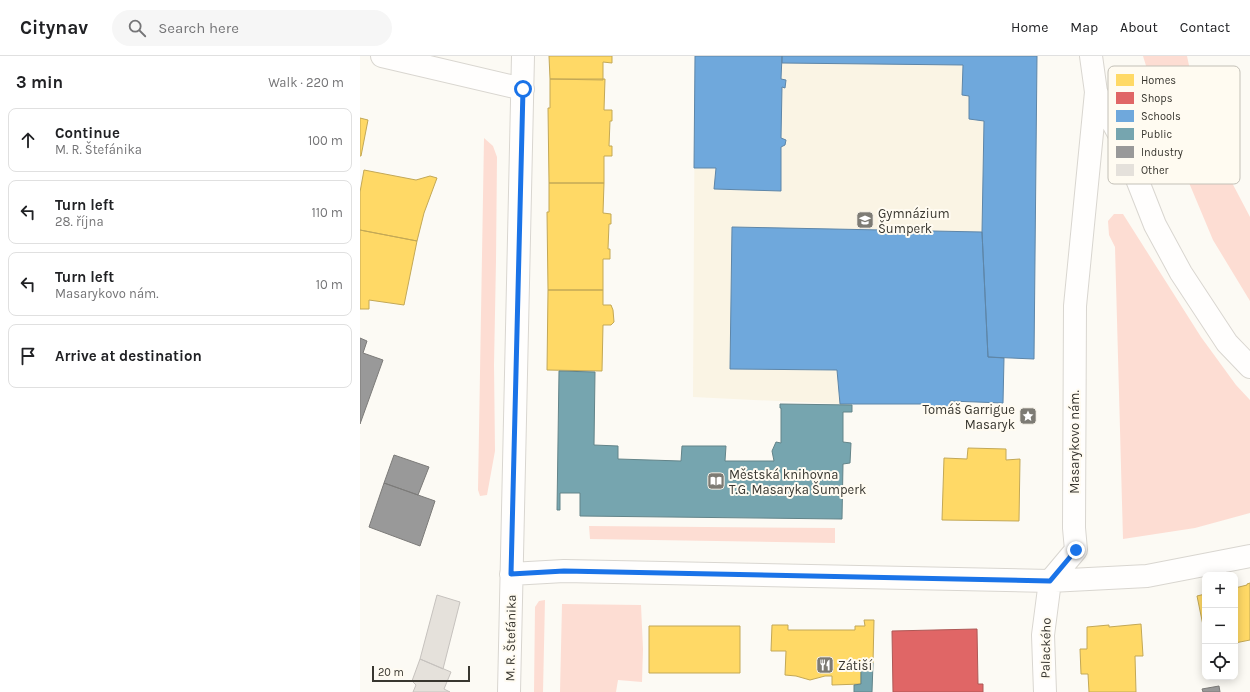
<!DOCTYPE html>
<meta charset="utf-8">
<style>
body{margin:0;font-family:Karla,sans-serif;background:#f6f6f6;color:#202124}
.controls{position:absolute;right:12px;bottom:12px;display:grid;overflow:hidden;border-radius:8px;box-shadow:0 2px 10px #0003}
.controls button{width:36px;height:36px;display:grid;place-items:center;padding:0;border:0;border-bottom:1px solid #e0e0e0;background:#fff;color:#202124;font:20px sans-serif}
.scale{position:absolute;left:12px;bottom:10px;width:98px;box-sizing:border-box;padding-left:4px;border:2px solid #38362f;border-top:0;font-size:11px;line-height:14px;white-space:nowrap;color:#38362f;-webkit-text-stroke:3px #fffbf1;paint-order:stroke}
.stop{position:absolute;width:12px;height:12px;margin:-9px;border:3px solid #1a73e8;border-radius:50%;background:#fff}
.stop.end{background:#1a73e8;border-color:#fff;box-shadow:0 1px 4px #0008}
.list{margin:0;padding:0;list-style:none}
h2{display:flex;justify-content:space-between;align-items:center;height:52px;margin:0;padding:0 16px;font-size:17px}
h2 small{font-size:13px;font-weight:400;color:#757577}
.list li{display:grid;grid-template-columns:26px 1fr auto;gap:12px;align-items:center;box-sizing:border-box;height:64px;margin:0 8px 8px;padding:0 8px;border:1px solid #e0e0e0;border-radius:8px}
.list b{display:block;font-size:15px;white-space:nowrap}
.list p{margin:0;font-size:13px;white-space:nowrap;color:#757577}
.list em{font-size:13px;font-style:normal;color:#757577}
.icon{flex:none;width:22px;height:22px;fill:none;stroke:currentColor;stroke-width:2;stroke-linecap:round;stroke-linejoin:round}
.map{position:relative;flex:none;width:890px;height:636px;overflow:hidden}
header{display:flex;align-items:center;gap:24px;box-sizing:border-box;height:56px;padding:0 20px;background:#fff;border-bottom:1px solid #e0e0e0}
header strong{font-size:19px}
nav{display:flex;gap:22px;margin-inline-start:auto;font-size:14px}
.search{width:280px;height:36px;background:#f6f6f6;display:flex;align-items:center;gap:10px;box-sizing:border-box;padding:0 14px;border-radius:22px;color:#757577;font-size:15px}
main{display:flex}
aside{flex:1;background:#fff}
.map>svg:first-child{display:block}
</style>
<header>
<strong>Citynav</strong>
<div class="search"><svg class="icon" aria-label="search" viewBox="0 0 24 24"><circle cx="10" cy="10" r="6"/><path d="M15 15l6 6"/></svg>Search here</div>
<nav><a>Home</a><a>Map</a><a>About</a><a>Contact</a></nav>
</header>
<main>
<aside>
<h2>3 min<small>Walk · 220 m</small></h2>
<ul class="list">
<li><svg class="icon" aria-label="ahead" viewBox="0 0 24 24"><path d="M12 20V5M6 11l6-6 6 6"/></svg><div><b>Continue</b><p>M. R. Štefánika</p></div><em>100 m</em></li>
<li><svg class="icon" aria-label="left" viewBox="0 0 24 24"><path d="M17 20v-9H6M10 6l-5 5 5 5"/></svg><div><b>Turn left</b><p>28. října</p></div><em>110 m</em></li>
<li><svg class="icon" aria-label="left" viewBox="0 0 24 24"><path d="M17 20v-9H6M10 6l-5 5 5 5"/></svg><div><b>Turn left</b><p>Masarykovo nám.</p></div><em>10 m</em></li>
<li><svg class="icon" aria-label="arrive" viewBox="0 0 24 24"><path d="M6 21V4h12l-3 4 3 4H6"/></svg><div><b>Arrive at destination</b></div></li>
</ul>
</aside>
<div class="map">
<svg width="890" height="636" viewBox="0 0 890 636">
<rect width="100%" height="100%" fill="#fcfaf4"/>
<!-- built -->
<path fill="#faf4e4" d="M335,0H677L674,303L644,302L643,347L591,345V354L568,355L569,348H480L333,341Z"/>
<!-- green -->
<path fill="#fdddd3" d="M783,0H827L835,38L858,100L890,161V245L853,184L822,110L800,55Z
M124,82L133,90L137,101L136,205L134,309L135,395L127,439L120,440L118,434Z
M754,158H763L841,281L876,329L890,344V457L835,472L763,483L755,191L749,179L748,165Z
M229,470L475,472V487L230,483Z
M185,544L183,636H174L175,551L179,545Z
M202,548L281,549L283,593L282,626L258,624L256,636H200Z"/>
<!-- homes -->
<path fill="#ffd966" stroke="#c3a856" d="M189,0H252V7L243,6V24L190,23Z
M190,23H245L244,54H252V65H250L249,90H252V100H244V127H189L188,52H190Z
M0,62L8,64L1,100H0Z
M4,114L56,124L70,120L77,122L64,157L57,185L0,174V136Z
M189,127H244L243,157L251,158V168H249L248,193H250V203H243V234H188L187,156H189Z
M0,174L57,185L44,249L9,244V253H0Z
M188,234H243V249H251L253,254L254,266L251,269H243L242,315L187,314Z
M608,392L646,393V404L660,403L659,465L582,464L584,402L607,403Z
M890,527V584L875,587V532L887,529V528Z
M845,538V579L837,540Z
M504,564H514L513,607H501V628L472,629V620H465L450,624L436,620L425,619L426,595H411L412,569H428V574H495V570H505Z
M781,568L783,600H775L776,636H729L728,618H721L720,593H727V571L749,569V571Z
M289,570H380V617H289Z"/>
<!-- shops -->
<path fill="#e06666" stroke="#ae5856" d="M617,573L618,628H623V636H533L532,575Z"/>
<!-- schools -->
<path fill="#6fa8dc" stroke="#5e86a8" d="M335,0H422L421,23L426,24L425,32L422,31L421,82L426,84L425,89L421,91V135L354,133L356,112H334Z
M422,0H677L674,303L628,301L622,176L624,65L609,63V40L602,39L603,9L422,7Z
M372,171L622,176L628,301L644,302L643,347L590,345L591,354L568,355L569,348H480L477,314L370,313Z"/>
<!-- public -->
<path fill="#76a5af" stroke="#638489" d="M199,315L235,316L234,389L258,390V403L321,405L322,390H366L365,405H414L412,395L416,386L421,387V352H420V348L492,349V356H483V386L491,387L490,407L483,408L482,463L220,460V437H200V454H197Z
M501,607H513L512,636H494V629L501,628Z"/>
<!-- industry -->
<path fill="#999" stroke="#7c7b79" d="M0,282L7,285L3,297L23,304L0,368Z
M34,399L69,411L58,439L24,427Z
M24,427L75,445L60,490L9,471Z
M859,630L860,636H843L842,633Z"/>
<!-- building -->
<path fill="#e5e1db" stroke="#c6c2be" d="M77,539L100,546L83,613L60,603Z
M60,603L91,616L84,633L90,636H53L56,629L52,625Z"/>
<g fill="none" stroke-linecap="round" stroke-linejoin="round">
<defs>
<path id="street" d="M22,0L163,33
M736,36L760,80L795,169L821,217L867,287L890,311
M151,518L204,515L690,525L787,520L890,500
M690,525L716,494L714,472L715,250L736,36L731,0
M149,636L163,0
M685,636L683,579L690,525"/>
</defs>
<!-- street casing -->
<use href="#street" stroke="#d9d6d0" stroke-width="24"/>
<!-- street -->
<use href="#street" stroke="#fffefd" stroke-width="22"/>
</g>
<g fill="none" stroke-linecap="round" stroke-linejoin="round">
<!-- route -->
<path stroke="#1a73e8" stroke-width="5" d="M163,33L151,518L204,515L690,525L716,494"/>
</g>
<!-- icons -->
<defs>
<symbol id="school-square" viewBox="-11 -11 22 22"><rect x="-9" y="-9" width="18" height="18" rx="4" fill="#7d7b74" stroke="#fffbf1"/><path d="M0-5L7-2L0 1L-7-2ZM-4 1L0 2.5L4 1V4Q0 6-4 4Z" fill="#fff"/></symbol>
<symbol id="sight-square" viewBox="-11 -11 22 22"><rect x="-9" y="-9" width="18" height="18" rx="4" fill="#7d7b74" stroke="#fffbf1"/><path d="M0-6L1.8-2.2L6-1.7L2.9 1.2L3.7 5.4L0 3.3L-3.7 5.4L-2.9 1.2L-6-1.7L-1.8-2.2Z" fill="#fff"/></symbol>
<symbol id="library-square" viewBox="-11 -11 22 22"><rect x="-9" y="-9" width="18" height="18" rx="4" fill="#7d7b74" stroke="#fffbf1"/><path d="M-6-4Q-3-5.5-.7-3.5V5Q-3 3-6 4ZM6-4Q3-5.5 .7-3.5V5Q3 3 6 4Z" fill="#fff"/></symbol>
<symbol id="restaurant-square" viewBox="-11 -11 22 22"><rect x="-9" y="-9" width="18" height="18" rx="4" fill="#7d7b74" stroke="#fffbf1"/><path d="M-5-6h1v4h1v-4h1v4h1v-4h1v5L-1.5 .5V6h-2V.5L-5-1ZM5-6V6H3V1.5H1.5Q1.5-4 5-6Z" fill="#fff"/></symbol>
</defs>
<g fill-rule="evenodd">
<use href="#school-square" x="495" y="154" width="20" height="20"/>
<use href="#sight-square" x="658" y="350" width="20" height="20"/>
<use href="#library-square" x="346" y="415" width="20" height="20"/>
<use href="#restaurant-square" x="455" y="599" width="20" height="20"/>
</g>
<g text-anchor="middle" stroke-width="4" stroke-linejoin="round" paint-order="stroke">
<!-- poi labels -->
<g font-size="13" fill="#38362f" stroke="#fffbf1" text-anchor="start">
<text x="518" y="162">Gymnázium<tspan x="518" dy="15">Šumperk</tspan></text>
<text x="655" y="358" text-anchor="end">Tomáš Garrigue<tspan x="655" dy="15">Masaryk</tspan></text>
<text x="369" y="423">Městská knihovna<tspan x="369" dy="15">T.G. Masaryka Šumperk</tspan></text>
<text x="478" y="614">Zátiší</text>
</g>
<!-- street labels -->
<g font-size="13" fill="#38362f" stroke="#fffbf1">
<text transform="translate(714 386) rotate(-90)" y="5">Masarykovo nám.</text>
<text transform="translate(150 582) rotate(-89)" y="5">M. R. Štefánika</text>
<text transform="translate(685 592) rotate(-89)" y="5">Palackého</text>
</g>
</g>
<!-- legend -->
<rect x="748" y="10" width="132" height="118" rx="6" fill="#fffbf1" stroke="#c3c0b7" stroke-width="1"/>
<rect x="756" y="18" width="18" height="12" fill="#ffd966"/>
<rect x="756" y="36" width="18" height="12" fill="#e06666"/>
<rect x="756" y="54" width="18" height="12" fill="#6fa8dc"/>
<rect x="756" y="72" width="18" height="12" fill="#76a5af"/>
<rect x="756" y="90" width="18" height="12" fill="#999"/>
<rect x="756" y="108" width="18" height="12" fill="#e5e1db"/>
<g font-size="11" fill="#38362f">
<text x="781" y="28">Homes</text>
<text x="781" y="46">Shops</text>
<text x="781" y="64">Schools</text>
<text x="781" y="82">Public</text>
<text x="781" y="100">Industry</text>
<text x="781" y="118">Other</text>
</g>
</svg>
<div class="controls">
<button>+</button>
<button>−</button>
<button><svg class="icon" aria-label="locate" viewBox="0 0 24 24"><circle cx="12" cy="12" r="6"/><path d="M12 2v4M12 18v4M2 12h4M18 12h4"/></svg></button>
</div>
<div class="scale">20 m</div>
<div class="stop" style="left:163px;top:33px"></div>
<div class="stop end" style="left:716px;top:494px"></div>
</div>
</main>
